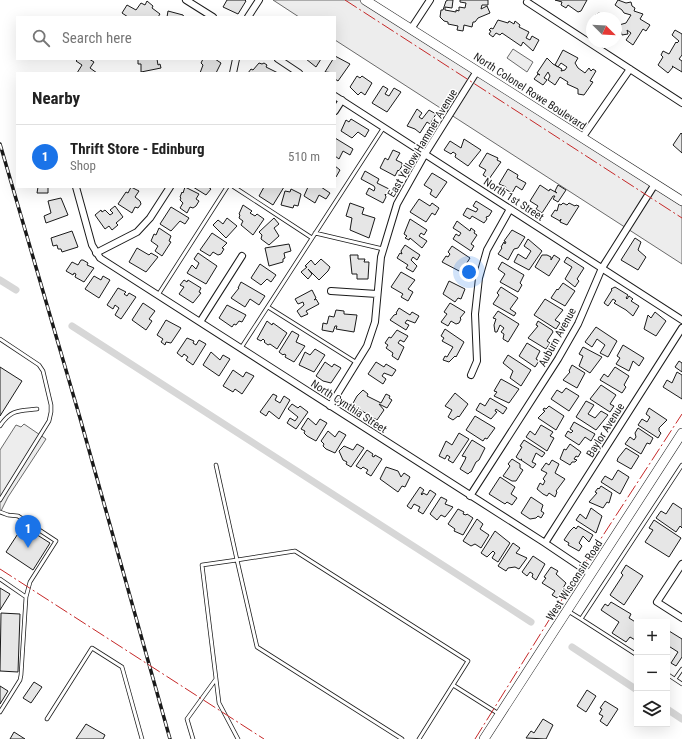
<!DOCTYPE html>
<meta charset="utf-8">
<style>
body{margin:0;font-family:"Roboto Condensed",sans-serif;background:#f2f2f2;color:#222}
.controls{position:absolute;right:12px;bottom:12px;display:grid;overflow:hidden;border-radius:0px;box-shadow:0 4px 16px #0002}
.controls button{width:36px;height:36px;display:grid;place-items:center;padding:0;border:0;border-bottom:1px solid #e0e0e0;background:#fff;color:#222;font:20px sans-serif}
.compass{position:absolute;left:586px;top:12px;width:36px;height:36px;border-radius:50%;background:#fff;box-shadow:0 4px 16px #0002;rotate:114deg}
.you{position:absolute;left:469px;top:272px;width:14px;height:14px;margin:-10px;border:3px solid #fff;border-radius:50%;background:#1a73e8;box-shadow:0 0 0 6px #1a73e833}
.badge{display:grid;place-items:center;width:26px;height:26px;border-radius:50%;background:#1a73e8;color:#fff;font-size:13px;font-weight:700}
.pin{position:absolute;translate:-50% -33px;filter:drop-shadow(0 1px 2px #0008)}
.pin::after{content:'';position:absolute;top:21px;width:14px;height:12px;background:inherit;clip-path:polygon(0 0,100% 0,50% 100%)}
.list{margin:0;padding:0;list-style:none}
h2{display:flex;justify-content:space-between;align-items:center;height:52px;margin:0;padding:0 16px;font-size:17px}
h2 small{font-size:13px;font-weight:400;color:#767676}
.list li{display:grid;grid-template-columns:26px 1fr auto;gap:12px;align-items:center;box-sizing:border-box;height:64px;padding:0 16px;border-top:1px solid #e0e0e0}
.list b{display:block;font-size:15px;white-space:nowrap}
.list p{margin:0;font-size:13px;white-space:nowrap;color:#767676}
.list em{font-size:13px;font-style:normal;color:#767676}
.icon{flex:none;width:22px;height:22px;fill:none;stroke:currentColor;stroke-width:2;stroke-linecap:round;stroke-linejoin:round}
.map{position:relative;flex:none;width:682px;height:739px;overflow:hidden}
.search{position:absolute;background:#fff;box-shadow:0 4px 16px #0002;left:16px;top:16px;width:320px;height:44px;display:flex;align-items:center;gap:10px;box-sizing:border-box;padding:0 14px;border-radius:0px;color:#767676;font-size:15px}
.panel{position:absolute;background:#fff;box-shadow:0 4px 16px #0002;left:16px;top:72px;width:320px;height:116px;border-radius:0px}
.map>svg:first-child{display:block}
</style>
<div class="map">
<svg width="682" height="739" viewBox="0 0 682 739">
<rect width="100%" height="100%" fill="#fff"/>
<!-- built -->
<path fill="#ededed" stroke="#6a6a6a" d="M273,0H363L682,206V264L335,40V17H299Z
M513,49L533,62L527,72L507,58Z
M24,424L46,439L8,497L0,513V450L16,425L21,427Z"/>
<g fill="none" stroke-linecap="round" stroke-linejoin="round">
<!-- canal -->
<path stroke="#d7d7d7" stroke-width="7" d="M0,280L16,290
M72,326L531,622
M572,647L637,690
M667,709L682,719"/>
</g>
<!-- building -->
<path fill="#e6e6e6" stroke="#1a1a1a" d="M227,0H245L246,1L238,14L223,7Z
M448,0H453L452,8L445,7V10L456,12V10L459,11V7L465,8L466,3L460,2V0H488V5H482L481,9L487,6L490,13L478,18L475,22H473L472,27L464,25L463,31L457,30L458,26L448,24V22L444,21L440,17L441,10H443L446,1Z
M555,0H587L581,11L578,12L568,5L566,8L561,5L562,2Z
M618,0L626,3L631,2L632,6L635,8L634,11L643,14L640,19L650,25L646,31L643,29L633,45L626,40L631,33L627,30L628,34L622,35L621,31L616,32V23L619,25L626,23L631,15L624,13L622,10L615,5Z
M147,1L153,6L152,8L160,14L158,17H128L122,13L127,5L136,10L141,3L145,5Z
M168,11L183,15L184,17H167Z
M599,13L605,17L609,18H596L594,16Z
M498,20L508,23L509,21L514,24L515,21L520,25L519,27L529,32L526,38L530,40L532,36L539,40L533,51L523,42L521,46L502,33L500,35L496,33L493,37L489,34L491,31L489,30L491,28L493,29Z
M675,30L682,34V55L679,59L682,61V72L672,66L673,67L668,73L658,65L663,57L661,55L663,51L669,54L676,42L677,43L679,41L672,35Z
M563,50L578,58L575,63L578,68L585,73L589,68L591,71L593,69L596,71L590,81L593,82L584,95L578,94V89L567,84L568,82L560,77L555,85L548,80L550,76L548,72L544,78L547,80L543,85L534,79L538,74L540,75L537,73L547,58L553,64L562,69L561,71L565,70L567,67L561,63L558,67L555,65Z
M335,56L350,64L338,81L335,79V73L325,72Z
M78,59H89L94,62L90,68L97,73H77L82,65L76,61Z
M138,59H157L158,65L160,64L161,68L141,72V64H138Z
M203,59H215L221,63L216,73H200L203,65L201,63Z
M306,59H321L316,67Z
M259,63L262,64L264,63L267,65L266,67L278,73H248L251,69L253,70Z
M357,76L360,78L362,76L372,83L365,95L361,92L358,95L350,87Z
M383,86L388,89L385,94L389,96L394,88L401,92L387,112L372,103Z
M417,109L422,113L419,117L422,119L429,110L436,114L430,124L427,122L420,133L415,129L407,126Z
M351,119L369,130L365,137L358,132L352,138L341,131L346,120L349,122Z
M681,133L682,134V153L673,145Z
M335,138L353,149L350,155L343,151L339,159L335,156Z
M464,139L481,150L468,166L455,157L456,154L453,152L451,154L444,150L450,141L461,148Z
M393,150L400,153L396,160L402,163V166L399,171L398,170L395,176L380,168L385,158L388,160Z
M487,153L498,158L497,160L501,162L489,179L483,175L486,170L479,166Z
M335,166L340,170L336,177L335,176Z
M508,169L518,175L517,178L526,183L522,190L516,186L512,193L505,189L506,187L499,184Z
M365,171L379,179L377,183L389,189L386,195L385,194L386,197L383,203L366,194L369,188L374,191L375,188L374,186L361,179Z
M432,173L447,182L436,198L430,194L432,190L424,185Z
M540,185L549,191L550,189L557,193L555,191L558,185L566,190L558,202L553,199L555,196H553L542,213L536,209L538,206L530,201Z
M38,187H48V193H37Z
M131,187L139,191L135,197L140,201L141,204L138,208L135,207L132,213L118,204L126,192L128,193Z
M185,187L199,194L196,199L199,201L196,206L193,208L190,207L187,213L180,208L183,203L180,200L181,198L180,197L182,192L183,193Z
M193,187H208L211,189L206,195Z
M264,187H284L273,205L259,196Z
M308,187H321L330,193L326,199L319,195L315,203L304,196Z
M291,189L301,194L298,206L294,205L293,208L281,205L285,191L290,192Z
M61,198L68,215L46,223L44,216L51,213L48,201Z
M419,199L430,206L432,203L439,208L435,215L432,213L426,222L410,212Z
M476,201L492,211L489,216L486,217L487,219L484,223L472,216L470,219L463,215L467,208L476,212L478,209L473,206Z
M350,203L364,208L362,214L375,218L369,238L350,230L352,218L346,216Z
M563,203L567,205L569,203L575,206L576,205L579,206L567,225L560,222L561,219L560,221L551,216L555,210L557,211L559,204L561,205Z
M243,205L252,211L250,213L255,216L257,214L264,219L253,235L241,225L243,221L239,218L240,215L239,214Z
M115,206L123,217L116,223L118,225L112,230L109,226L105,229L95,215L101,210L102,212L105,210L110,215L113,213L110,210Z
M171,207L189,218L185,224L180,221L171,231L160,224Z
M227,218L237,226L226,238L213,225L218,220L223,224Z
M274,218L279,224L274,228L279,236L269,245L261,239L262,235L259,232Z
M410,219L427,230L424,235L421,233L419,236L427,241L422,248L410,238L409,240L405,238L407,236L404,234Z
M457,221L470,231L471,228L475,231L474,233L477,235L471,244L474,246L471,251L453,239L456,234L459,236L461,233L453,228Z
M159,228L171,236L169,241L171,242L162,256L155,251L158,246L151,241L154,234L156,235Z
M512,230L525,237L518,248L514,249L508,260L498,254L502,248L501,247L504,242L505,244L506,242L504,241Z
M72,231L78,247L62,252L61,249H58L57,245L53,246L51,238Z
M212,233L227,243L222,248L224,249L221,254L218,255L213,252L210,256L200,250Z
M635,238L641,242L638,250L646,257L638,270L621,260Z
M528,239L542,251L529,270L514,262L518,254L526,259L531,251L524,246Z
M289,244L291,251L284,253L285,258L283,259V262L269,266L265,248Z
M405,245L420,255L417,260L413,257L411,260L417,266L413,272L406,268L408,265L397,258L400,253L402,254L401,251Z
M452,246L470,258L461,272L442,262L446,256L448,257L450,254L448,252Z
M137,248L149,255L151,253L158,257L146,272L129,262Z
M198,253L217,266L206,284L187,273L192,265L196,269L199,263L194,259Z
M350,255H358V259H365L364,262H369L368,279H357V274H352Z
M542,255H547L551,257V260L554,255L560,259L549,276L535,267Z
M567,257L584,268L577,279L579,281L575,287L565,279L572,267L564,262Z
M321,259L330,267L328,271L319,280L308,269L312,274L308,279L301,272L307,267L305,266L311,260L315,265Z
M81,260H83L88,263L87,265L94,268L84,282L75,277L76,274L74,273L73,275L66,271L72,262L78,265Z
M502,262L524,275L520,283L522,285L518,292L500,282L505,274L498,269Z
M260,264L276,275L271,282L267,279L261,285L251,278Z
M401,272L415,280L408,289L413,292L408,301L401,297L403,294L391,287Z
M94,276L101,280L103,276L110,280L99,298L85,289Z
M184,280L187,282L188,280L201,288L199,292L201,293L193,303L179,294L184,287L180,285Z
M449,281L465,289L461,299L458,298L455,302L443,294Z
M241,282L265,296L259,305L250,299L245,307L231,298L239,288H238Z
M563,283L575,291L565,306L551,298L557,289L558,290Z
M501,287L518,298L510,309L516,313L514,316L493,304L499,295L497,293Z
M615,287L628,295L626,298L627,299L629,296L633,299L631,301L639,306L633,316L626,310L614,303L616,301L613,299L608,306L604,303L612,290L611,289Z
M118,288L126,292L124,294L127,296L129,293L136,297L121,319L115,315L119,308L115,305L113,309L107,305Z
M312,290L316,298L314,300L316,299L319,304L306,311L308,314L301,317L297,311L304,305L303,302L298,304L295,299Z
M545,299L563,310L555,320L560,323L556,329L534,315Z
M143,303L155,311L149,319L152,321L146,330L132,320Z
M450,303L465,312L460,318L461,319L459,323L456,324L451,321L448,326L441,322L447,314L444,312Z
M227,305L246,315L242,322L239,321L236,325L234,324L232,327L219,318Z
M399,308L410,315L412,312L419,316L415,323L407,320L405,323L409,325L406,330L390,320L394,315L397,314L396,313Z
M336,310L344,311V314L357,315L354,332L336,329L337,326H335L333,332L322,330L323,323L327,324L329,316L334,317Z
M498,311L519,324L508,342L503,339L504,334L501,332L504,328L500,325L497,332H495L494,325L496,319L493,318Z
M655,312L666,321L656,336L644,329L648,315L651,318Z
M166,320L181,328L171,343L166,342L165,345L161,342L163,339L157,335Z
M267,321L272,325L273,323L287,333L277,349L270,344L268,345L264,342L265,341L263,339L261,341L257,339Z
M538,321L552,330L553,332L547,341L550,343L546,349L528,338L538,326L536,325Z
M596,327L617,341L608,357L600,353L605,345L597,339L592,347L585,342Z
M445,329L464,342L456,357L455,356L449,362L443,360L445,356L447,357L453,347L442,341L444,338L441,336Z
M397,330L408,336L404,342L400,340L398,343L404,347L398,360L392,356L393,353L386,348L388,345L385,343L389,337L391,338Z
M292,331L299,335L296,342L305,346L294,362L285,357L286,355L284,354L283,355L279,352Z
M187,338L194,341L193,343L196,345L199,340L206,344L193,365L186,360L188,357L184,354L182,357L177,353Z
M527,343L540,351L536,359L539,361L535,367L519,356Z
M623,345L644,358L639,366L633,361L629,371L616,364L620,358L617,356Z
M583,347L602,357L590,373L579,366L583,356L579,354Z
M315,349L325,355L314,372L299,365L305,352L310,355Z
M211,352L220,360L223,355L230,359L219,376L203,365Z
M508,355L531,370L521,386L510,378L513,371L503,363Z
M679,361L682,363V372L675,367Z
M325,362L332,367L334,364L341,368L331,383L323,381L316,376Z
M376,362L384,367L386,364L396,370L392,376L384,373L382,376L386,379L383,384L368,374Z
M572,365L585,373L577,388L563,380L570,372L569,371Z
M0,367L22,381L0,416Z
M615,367L629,376L624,385L626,387L622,393L600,380L604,374L608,377Z
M233,370L243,377L246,372L254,376L242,394L235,389L233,392L223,386Z
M677,372L682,375V399L663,387L667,380L672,383Z
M501,379L519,389L509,403L494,396L497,392L494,391Z
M601,385L616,395L610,404L614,406L610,412L590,399Z
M566,388L579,396L569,411L551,399L557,390L562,393Z
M363,390L368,394L367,396L381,403L386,394L390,396L389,398L392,400L387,408L379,404L384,410L377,420L352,405L357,396Z
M455,393L468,404L459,417L458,416L453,420L448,417L452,410L445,406Z
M273,394L277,396L275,400L280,403L284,396L290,400L279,419L269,411L266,416L260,412Z
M490,398L507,408L503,414L496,409L495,411L497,412L491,419L476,410L480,403L485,406Z
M586,401L594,405L588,414L595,418L601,411L608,415L596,430L576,417Z
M292,404L298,408L300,406L308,412L296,429L287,423L290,418L295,421L298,417L288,409Z
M549,406L564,416L556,430L538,418L545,411L543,410L544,408L546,409Z
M649,408L667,420L659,428V431L661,433L658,438L638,425L642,419L647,422L650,417L646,414Z
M475,416L495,428L487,439L485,438L483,441L466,430Z
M308,418L316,425L320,419L327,423L316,441L307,436L304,433L305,431L301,429Z
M574,422L595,434L591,441L585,437L579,445L565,436L568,431L571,433L573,431L570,429Z
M541,425L553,432L550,436L554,438L547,451L526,437L530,431L535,435Z
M638,428L653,438L650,444L647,443L641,454L625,444L630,437L634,440L636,437L635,433Z
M328,431L335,437L339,431L346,435L335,453L326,449L323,446L324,444L321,441Z
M459,433L469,439L453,463L448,460L450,457L447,455L445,459L439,456L446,441L452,445Z
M472,440L485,448L479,460L476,462L471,472H470L468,474L460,469L465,460L466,457L462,456Z
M524,440L545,453L542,457L536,453L532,462L536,464L533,468L521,460L522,459L520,460L516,457L522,447L520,446Z
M357,444L364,448L351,467L346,464L347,462L343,460L339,451L344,446L353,450Z
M570,444L581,452L578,457L576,456L574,459L577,460L575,462H572L570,465L560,459L564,449L566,450Z
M626,448L639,456L631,469L617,461L618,458Z
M367,450L373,454L372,456L374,457L375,455L382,459L371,476L366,473L368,470L363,467L361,469L356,466Z
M512,459L520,464V468L523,470L516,481H512L503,476L510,466L508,464Z
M552,460L559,464L555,473L565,479L556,491L557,492L555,497L549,493L547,496L543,494L537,489L540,483L543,485L545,481L543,479L547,473L541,470L546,463L549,465Z
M386,467L398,471L401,477L404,473L410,477L405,487L402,486L398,492L380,479Z
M618,470L629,477L620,494L601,482L605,476L612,480Z
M500,477L515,487L511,494L517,498L512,505L507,502L505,504L489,494Z
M601,486L612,493L609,503L607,502L603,508L589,502L597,493L595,492L598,488L599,489Z
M420,487L424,490L421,494L422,495L423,493L427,495L430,490L436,494L423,514L418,511L420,507L414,504L411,509L407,506Z
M441,497L447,500L445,504L453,507L445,517L441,515L437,520L430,514Z
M531,497L543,505L541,511L544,513L541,518L538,516L536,518L530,519L521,513Z
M673,503L682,509V528L680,526L676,532L656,518L661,511L666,514Z
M591,508L602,516L596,533L576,520L580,514L586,519Z
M458,509L464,512L463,514L466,515L467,514L473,518L463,535L454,531L455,529L448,524Z
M477,519L483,524L480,529L489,535L481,548L475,544L471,546L463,541Z
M654,520L681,538L669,557L645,542L653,530L649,528Z
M23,526L50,543L33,570L6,552Z
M578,526L593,535L589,542L583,536L579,543L582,546L579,551L568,545L569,543L564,540L570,531L574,527L576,529Z
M495,531L510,543L498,562L492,558L495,553L493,551L487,557L481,553Z
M513,543L520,548L516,553L527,558L519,569L515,567L508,568L506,571L498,566Z
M533,556L545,564L536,580L532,577L533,574L530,572L527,576L522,572Z
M626,565L643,576L624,605L610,595L623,575L621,573Z
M551,567L558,571L556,574L566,583L557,598L552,595L555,591L542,583L546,578L544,577Z
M0,588L10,594L0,610Z
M611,602L631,614L629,618L637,623V641L630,637L626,642L612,633L619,622L601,610L605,604L608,606Z
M1,613L20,614L18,672L0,671Z
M669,631L682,639V657L676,666L671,663L678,652L667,645V634Z
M34,682L42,687L31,703L23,698Z
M0,686L8,691L0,704Z
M587,690L596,696L586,712L577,706Z
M605,701L618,709L607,726L600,721L603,716L599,714L602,709L600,708Z
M543,719L553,725L546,739L526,738L531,731L534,733Z
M86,724L105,735L103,739H76Z
M14,732L25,739H10Z"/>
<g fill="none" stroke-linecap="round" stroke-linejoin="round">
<defs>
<path id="lane" d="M234,187L312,238
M315,233L383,249
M158,295L227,187
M268,307L357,363
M0,339L39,365L43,371L51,405V412L49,421L0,500
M241,348L384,127
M0,426C11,409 19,411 37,409
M216,465L237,560L202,565L219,703L238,739
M0,512L8,515L18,516L56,541L30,582L26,597L21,675L20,680L0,712
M0,579L26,597
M568,611L581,619
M637,655L581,619L682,465
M667,674L682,684
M675,679L682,669
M453,685L499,714
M47,719L92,648L122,667L142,739
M193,739L187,719L216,679
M402,739L257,647L237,560L295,551L468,661L419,739"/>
<path id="street" d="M186,0L213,17
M527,2L682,103
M248,17L259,0
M411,29L430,0
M278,59L299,73
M233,73L236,59
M335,96L682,320
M335,111L342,100
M582,138L630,69
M76,187L92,245L100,258L545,543L591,574
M96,253L137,232L150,218L170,187
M331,291L377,294
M200,322L242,256
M471,375L477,361L475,314L479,278L487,250L510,209
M330,406L367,346L375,322L381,257L397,204L425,154L477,71
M470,496L558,359L578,324L602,268L655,184
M545,543L682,328
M682,564L657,602L682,618"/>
<path id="secondary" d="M365,0L682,201
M484,739L682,433"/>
</defs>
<!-- lane casing -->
<use href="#lane" stroke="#1a1a1a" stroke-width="4.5"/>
<!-- street casing -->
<use href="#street" stroke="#1a1a1a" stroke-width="8"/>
<!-- secondary casing -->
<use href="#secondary" stroke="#1a1a1a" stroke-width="10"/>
<!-- lane -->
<use href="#lane" stroke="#fff" stroke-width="3"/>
<!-- street -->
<use href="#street" stroke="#fff" stroke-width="6"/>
<!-- secondary -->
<use href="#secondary" stroke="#fff" stroke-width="9"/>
<defs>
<path id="rail" d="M0,144L80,418L170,739"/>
</defs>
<!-- rail casing -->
<use href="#rail" stroke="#1a1a1a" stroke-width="3.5"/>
<!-- rail -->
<use href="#rail" stroke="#fff" stroke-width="2" stroke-dasharray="6" stroke-linecap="butt"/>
<!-- power -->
<path stroke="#c62828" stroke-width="1" stroke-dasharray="14 3 2 3" stroke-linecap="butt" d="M345,0L682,218
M0,569L264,739
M475,739L574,580L682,414"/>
</g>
<g text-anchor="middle" stroke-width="3" stroke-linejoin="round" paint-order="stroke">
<!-- street labels -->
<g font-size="11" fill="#1a1a1a" stroke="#fff">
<text transform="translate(530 91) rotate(33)" y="4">North Colonel Rowe Boulevard</text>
<text transform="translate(422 143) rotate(-59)" y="4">East Yellow Hammer Avenue</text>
<text transform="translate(514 199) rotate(33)" y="4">North 1st Street</text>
<text transform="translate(557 337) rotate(-61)" y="4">Auburn Avenue</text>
<text transform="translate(349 406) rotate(33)" y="4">North Cynthia Street</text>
<text transform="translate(605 430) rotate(-58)" y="4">Baylor Avenue</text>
<text transform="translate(574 580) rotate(-57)" y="4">West Wisconsin Road</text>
</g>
</g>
</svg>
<div class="controls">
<button>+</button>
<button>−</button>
<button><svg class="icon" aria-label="layers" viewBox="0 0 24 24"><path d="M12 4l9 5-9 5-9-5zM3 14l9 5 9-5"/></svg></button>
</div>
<svg class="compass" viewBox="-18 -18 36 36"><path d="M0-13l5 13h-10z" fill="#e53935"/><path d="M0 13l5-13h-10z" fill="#767676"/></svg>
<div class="you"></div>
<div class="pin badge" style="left:28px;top:548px">1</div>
<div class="search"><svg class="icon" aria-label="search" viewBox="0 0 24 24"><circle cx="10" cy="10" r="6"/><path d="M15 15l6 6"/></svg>Search here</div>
<section class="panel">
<h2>Nearby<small></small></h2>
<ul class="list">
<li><span class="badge">1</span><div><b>Thrift Store - Edinburg</b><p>Shop</p></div><em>510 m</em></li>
</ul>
</section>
</div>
